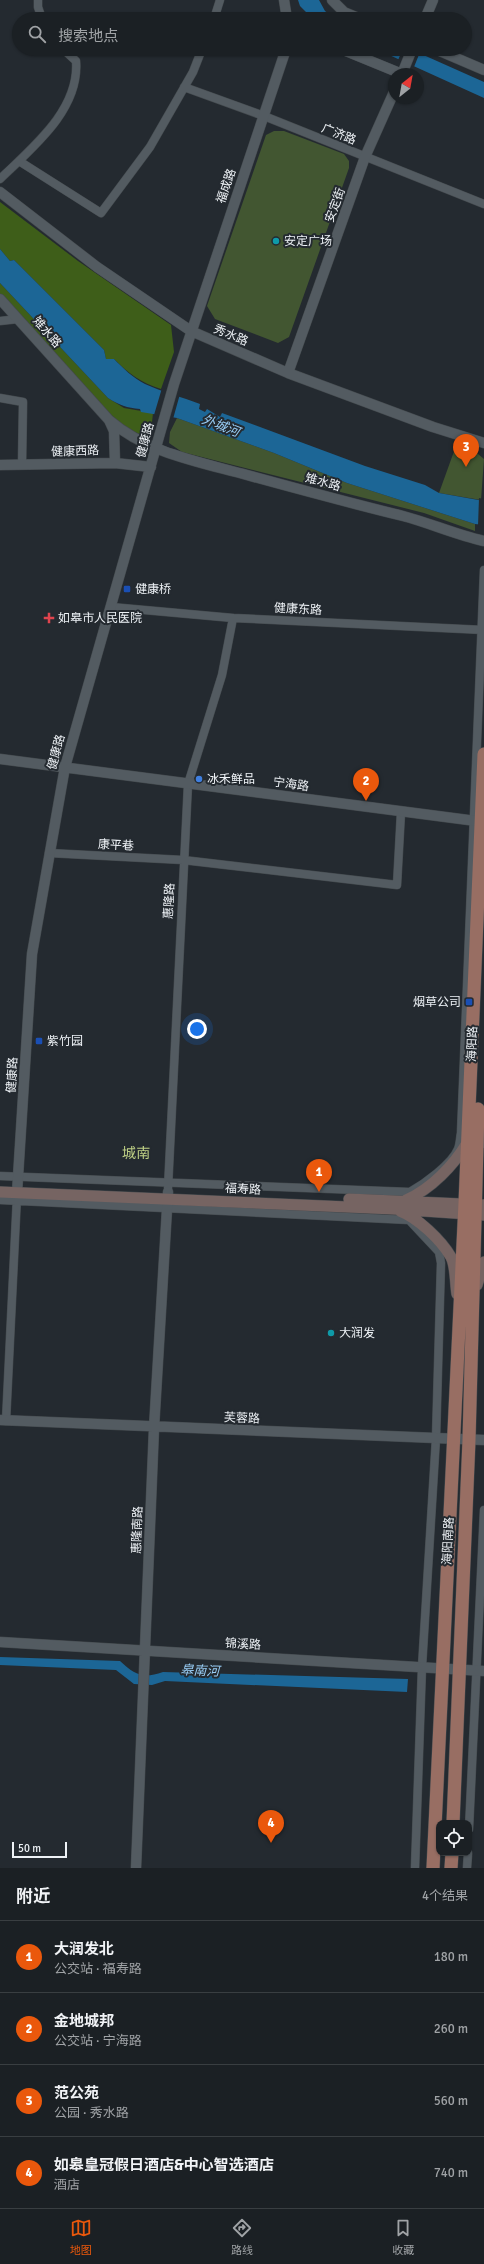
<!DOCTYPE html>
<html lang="zh">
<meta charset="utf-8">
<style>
body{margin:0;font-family:Signika,"Noto Sans SC",sans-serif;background:#282d31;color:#f1f3f6}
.controls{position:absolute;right:12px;bottom:12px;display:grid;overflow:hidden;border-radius:8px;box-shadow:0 1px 3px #0004}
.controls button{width:36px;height:36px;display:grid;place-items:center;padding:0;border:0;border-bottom:1px solid #393e41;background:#1b2024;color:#f1f3f6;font:20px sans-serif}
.compass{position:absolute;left:388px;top:68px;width:36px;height:36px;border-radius:50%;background:#1b2024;box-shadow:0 1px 3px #0004;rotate:31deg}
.scale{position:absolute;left:12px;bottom:10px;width:55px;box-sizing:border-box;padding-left:4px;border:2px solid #eef2f6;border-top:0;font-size:11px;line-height:14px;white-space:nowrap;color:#eef2f6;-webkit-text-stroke:3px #242a30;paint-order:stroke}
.you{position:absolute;left:197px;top:1029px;width:14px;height:14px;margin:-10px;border:3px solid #fff;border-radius:50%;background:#1a73e8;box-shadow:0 0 0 6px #1a73e833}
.badge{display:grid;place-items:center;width:26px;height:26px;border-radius:50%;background:#ea580c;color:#fff;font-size:13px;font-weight:700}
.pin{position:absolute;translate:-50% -33px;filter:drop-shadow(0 1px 2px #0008)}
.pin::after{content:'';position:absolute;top:21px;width:14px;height:12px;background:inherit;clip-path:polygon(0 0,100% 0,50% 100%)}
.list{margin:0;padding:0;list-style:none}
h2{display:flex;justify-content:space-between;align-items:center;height:52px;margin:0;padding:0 16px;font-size:17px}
h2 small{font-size:13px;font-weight:400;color:#a0a3a6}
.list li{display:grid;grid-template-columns:26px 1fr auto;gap:12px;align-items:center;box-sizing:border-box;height:72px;padding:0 16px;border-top:1px solid #393e41}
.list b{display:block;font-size:15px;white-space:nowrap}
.list p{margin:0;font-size:13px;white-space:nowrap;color:#a0a3a6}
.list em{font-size:13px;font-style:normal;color:#a0a3a6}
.icon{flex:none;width:22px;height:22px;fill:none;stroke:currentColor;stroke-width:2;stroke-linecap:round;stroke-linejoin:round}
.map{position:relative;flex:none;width:484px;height:1868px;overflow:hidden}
.search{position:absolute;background:#1b2024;box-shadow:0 1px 3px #0004;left:12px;right:12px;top:12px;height:44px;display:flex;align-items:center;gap:10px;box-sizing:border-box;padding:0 14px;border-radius:22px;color:#a0a3a6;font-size:15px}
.sheet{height:340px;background:#1b2024}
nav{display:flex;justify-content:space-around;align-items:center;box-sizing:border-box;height:56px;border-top:1px solid #393e41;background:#1b2024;font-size:11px;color:#a0a3a6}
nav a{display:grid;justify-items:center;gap:2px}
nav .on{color:#ea580c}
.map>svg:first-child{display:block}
</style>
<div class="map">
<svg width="484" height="1868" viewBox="0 0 484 1868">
<rect width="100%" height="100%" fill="#242a30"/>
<!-- green -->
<path fill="#425631" d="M274,131H284L344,154L349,161V168L289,337L278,343L215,319L207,306L266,135Z
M177,418L274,453L347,483L475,524V531L424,513L182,452L169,443L170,432Z
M457,443L472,449L484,459L481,500L439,493Z"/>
<!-- forest -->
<path fill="#3e5e19" d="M0,202L78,261L171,325L174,352L161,389C141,383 128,373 114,359H106L104,350L14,260L10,261L0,249Z
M0,283L108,398L124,408L153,413L151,432L147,436C130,433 118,421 106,410L0,295Z"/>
<!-- water -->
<path fill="#1c6696" d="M298,0H319L325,11L336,19H313L300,6Z
M376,49H410L484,82V98Z
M0,249L10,261L14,260L104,350L106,359H114C123,368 133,378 145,384C162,392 182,397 200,404L199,409L205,412L207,409L220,417L222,413L365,466L425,485L439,493L484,501V525L475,524L347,483L274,453L177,418L141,412L140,409C127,408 119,405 108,398L0,283Z
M0,1657L120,1661C135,1675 143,1679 163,1672L408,1679L407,1692L165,1681L152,1685L134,1684L116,1670L0,1665Z"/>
<!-- pier -->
<path fill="#242a30" d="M403,49H414L420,52L414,67L398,60Z
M162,388L180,394L173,419L154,415Z
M479,498L484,499V527L478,526Z"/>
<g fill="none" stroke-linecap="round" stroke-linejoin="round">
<defs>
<path id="minor" d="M38,0V7L42,19
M214,19L220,0
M184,87L264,116L484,204
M19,161L101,213L150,147L193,72L202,49
M0,179C32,148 80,110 76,61L63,49
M0,321L18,319
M0,398L23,402L22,465
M111,607L233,618L484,630
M49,853L183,860L397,885L401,812
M484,1128V1144
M0,1176L410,1192C424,1184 452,1164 458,1149C460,1144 460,1138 461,1133L484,570
M168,1188L188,784L222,675L233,618
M0,1200L409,1220L439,1252L441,1263L436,1438L422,1667L415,1868
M6,1421L17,1196
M469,1829L484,1510
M467,1868L468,1853"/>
<path id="tertiary" d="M284,0L287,19
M332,0L344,12L361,19
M425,19L433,0
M341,49L402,74L412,49
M435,49L484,70
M0,192L97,267L191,331L288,373L433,427L484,443
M0,299L109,420L114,431L115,463
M288,373L365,157L394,92
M109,420C147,453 200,462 247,475C298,489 350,503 403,516C430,523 456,535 484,541
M0,465L115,463L151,467
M0,759L484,822
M17,1193L32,954L65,767L174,384L286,49
M0,1420L484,1440
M0,1642L484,1671
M136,1868L154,1428L168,1192"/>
<path id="secondary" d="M0,1192L394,1209L484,1215
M349,1199L484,1205
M406,1200C431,1189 454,1165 467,1143
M400,1211C418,1218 441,1240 451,1257C456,1266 455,1283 457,1294
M477,1285L484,1262"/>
<path id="primary" d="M453,1823L469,1440L478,1109
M433,1868L465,1203L484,754
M451,1868L452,1853"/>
</defs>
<!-- minor casing -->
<use href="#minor" stroke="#43494d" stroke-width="9"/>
<!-- tertiary casing -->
<use href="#tertiary" stroke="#43494d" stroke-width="11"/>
<!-- secondary casing -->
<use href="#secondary" stroke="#43494d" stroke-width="12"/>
<!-- primary casing -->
<use href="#primary" stroke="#43494d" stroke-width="14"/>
<!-- minor -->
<use href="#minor" stroke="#535b61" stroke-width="8"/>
<!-- tertiary -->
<use href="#tertiary" stroke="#535b61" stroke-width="10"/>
<!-- secondary -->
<use href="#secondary" stroke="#766462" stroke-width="11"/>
<!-- primary -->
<use href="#primary" stroke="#986e63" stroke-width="13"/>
</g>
<!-- markers -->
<g fill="#0f9aa8" stroke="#242a30" stroke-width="1.5">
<circle cx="276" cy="241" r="4"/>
<circle cx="331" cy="1333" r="4"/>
</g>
<g fill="#1a4fb4" stroke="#242a30" stroke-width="1.5">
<rect x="123" y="585" width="8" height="8" rx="2"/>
<rect x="465" y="998" width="8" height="8" rx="2"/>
<rect x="35" y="1037" width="8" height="8" rx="2"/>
</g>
<path fill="#e0444e" stroke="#242a30" stroke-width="1.5" d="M47 612h4v4h4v4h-4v4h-4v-4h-4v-4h4z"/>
<circle fill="#3f7fe0" stroke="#242a30" stroke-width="1.5" cx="199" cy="779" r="4"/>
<g text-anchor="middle" stroke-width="4" stroke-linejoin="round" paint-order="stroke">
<!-- street labels -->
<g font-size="12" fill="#eef2f6" stroke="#242a30">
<text transform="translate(339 134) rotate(22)" y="4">广济路</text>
<text transform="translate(226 186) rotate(-71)" y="4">福成路</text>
<text transform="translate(335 205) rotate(-70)" y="4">安定街</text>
<text transform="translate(47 332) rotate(49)" y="4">雉水路</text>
<text transform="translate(231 335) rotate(23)" y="4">秀水路</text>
<text transform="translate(145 440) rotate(-75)" y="4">健康路</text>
<text transform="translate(75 451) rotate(-2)" y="4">健康西路</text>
<text transform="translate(323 482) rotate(15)" y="4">雉水路</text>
<text transform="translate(298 609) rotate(3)" y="4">健康东路</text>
<text transform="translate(56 752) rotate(-75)" y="4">健康路</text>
<text transform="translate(291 784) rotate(8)" y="4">宁海路</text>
<text transform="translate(116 845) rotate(3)" y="4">康平巷</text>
<text transform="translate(169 901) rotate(-87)" y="4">惠隆路</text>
<text transform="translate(472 1044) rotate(-88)" y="4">海阳路</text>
<text transform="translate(12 1075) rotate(-87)" y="4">健康路</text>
<text transform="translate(243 1189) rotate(3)" y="4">福寿路</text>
<text transform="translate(242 1418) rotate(2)" y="4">芙蓉路</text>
<text transform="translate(137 1530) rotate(-88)" y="4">惠隆南路</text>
<text transform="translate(448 1541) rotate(-87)" y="4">海阳南路</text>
<text transform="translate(243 1644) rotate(3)" y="4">锦溪路</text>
</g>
<!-- poi labels -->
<g font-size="12" fill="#eef2f6" stroke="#242a30" text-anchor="start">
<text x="284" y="245">安定广场</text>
<text x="135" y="593">健康桥</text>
<text x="58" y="622">如皋市人民医院</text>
<text x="207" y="783">冰禾鲜品</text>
<text x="461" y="1006" text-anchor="end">烟草公司</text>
<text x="47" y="1045">紫竹园</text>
<text x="339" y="1337">大润发</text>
</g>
<!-- water labels -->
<g font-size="13" font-style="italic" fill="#99cef7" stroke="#242a30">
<text transform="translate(221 425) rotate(21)" y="5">外城河</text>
<text transform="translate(200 1670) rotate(2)" y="5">皋南河</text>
</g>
<!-- quarter labels -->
<g font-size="14" fill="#becf85" stroke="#242a30">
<text x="136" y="1158">城南</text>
</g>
</g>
</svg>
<div class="controls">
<button><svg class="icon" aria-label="locate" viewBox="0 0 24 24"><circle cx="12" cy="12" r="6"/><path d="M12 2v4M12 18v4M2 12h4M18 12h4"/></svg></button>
</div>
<svg class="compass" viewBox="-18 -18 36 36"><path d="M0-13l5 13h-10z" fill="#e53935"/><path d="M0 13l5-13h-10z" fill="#a0a3a6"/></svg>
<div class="scale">50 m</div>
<div class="you"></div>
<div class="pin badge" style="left:319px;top:1192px">1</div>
<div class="pin badge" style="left:366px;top:801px">2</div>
<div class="pin badge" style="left:466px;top:467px">3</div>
<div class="pin badge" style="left:271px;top:1843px">4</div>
<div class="search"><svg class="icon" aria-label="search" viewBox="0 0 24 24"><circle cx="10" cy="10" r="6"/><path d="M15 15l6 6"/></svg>搜索地点</div>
</div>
<section class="sheet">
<h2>附近<small>4个结果</small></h2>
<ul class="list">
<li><span class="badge">1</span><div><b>大润发北</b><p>公交站 · 福寿路</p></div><em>180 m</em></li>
<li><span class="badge">2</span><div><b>金地城邦</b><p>公交站 · 宁海路</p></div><em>260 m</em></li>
<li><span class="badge">3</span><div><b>范公苑</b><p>公园 · 秀水路</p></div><em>560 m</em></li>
<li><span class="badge">4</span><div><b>如皋皇冠假日酒店&amp;中心智选酒店</b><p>酒店</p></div><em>740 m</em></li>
</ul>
</section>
<nav>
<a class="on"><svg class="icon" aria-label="map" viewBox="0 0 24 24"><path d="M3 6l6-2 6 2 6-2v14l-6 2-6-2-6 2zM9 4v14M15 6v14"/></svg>地图</a>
<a><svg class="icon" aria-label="directions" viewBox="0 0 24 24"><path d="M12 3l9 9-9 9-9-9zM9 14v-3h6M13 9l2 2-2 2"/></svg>路线</a>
<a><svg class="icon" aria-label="saved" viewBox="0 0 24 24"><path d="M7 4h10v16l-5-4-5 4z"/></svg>收藏</a>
</nav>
